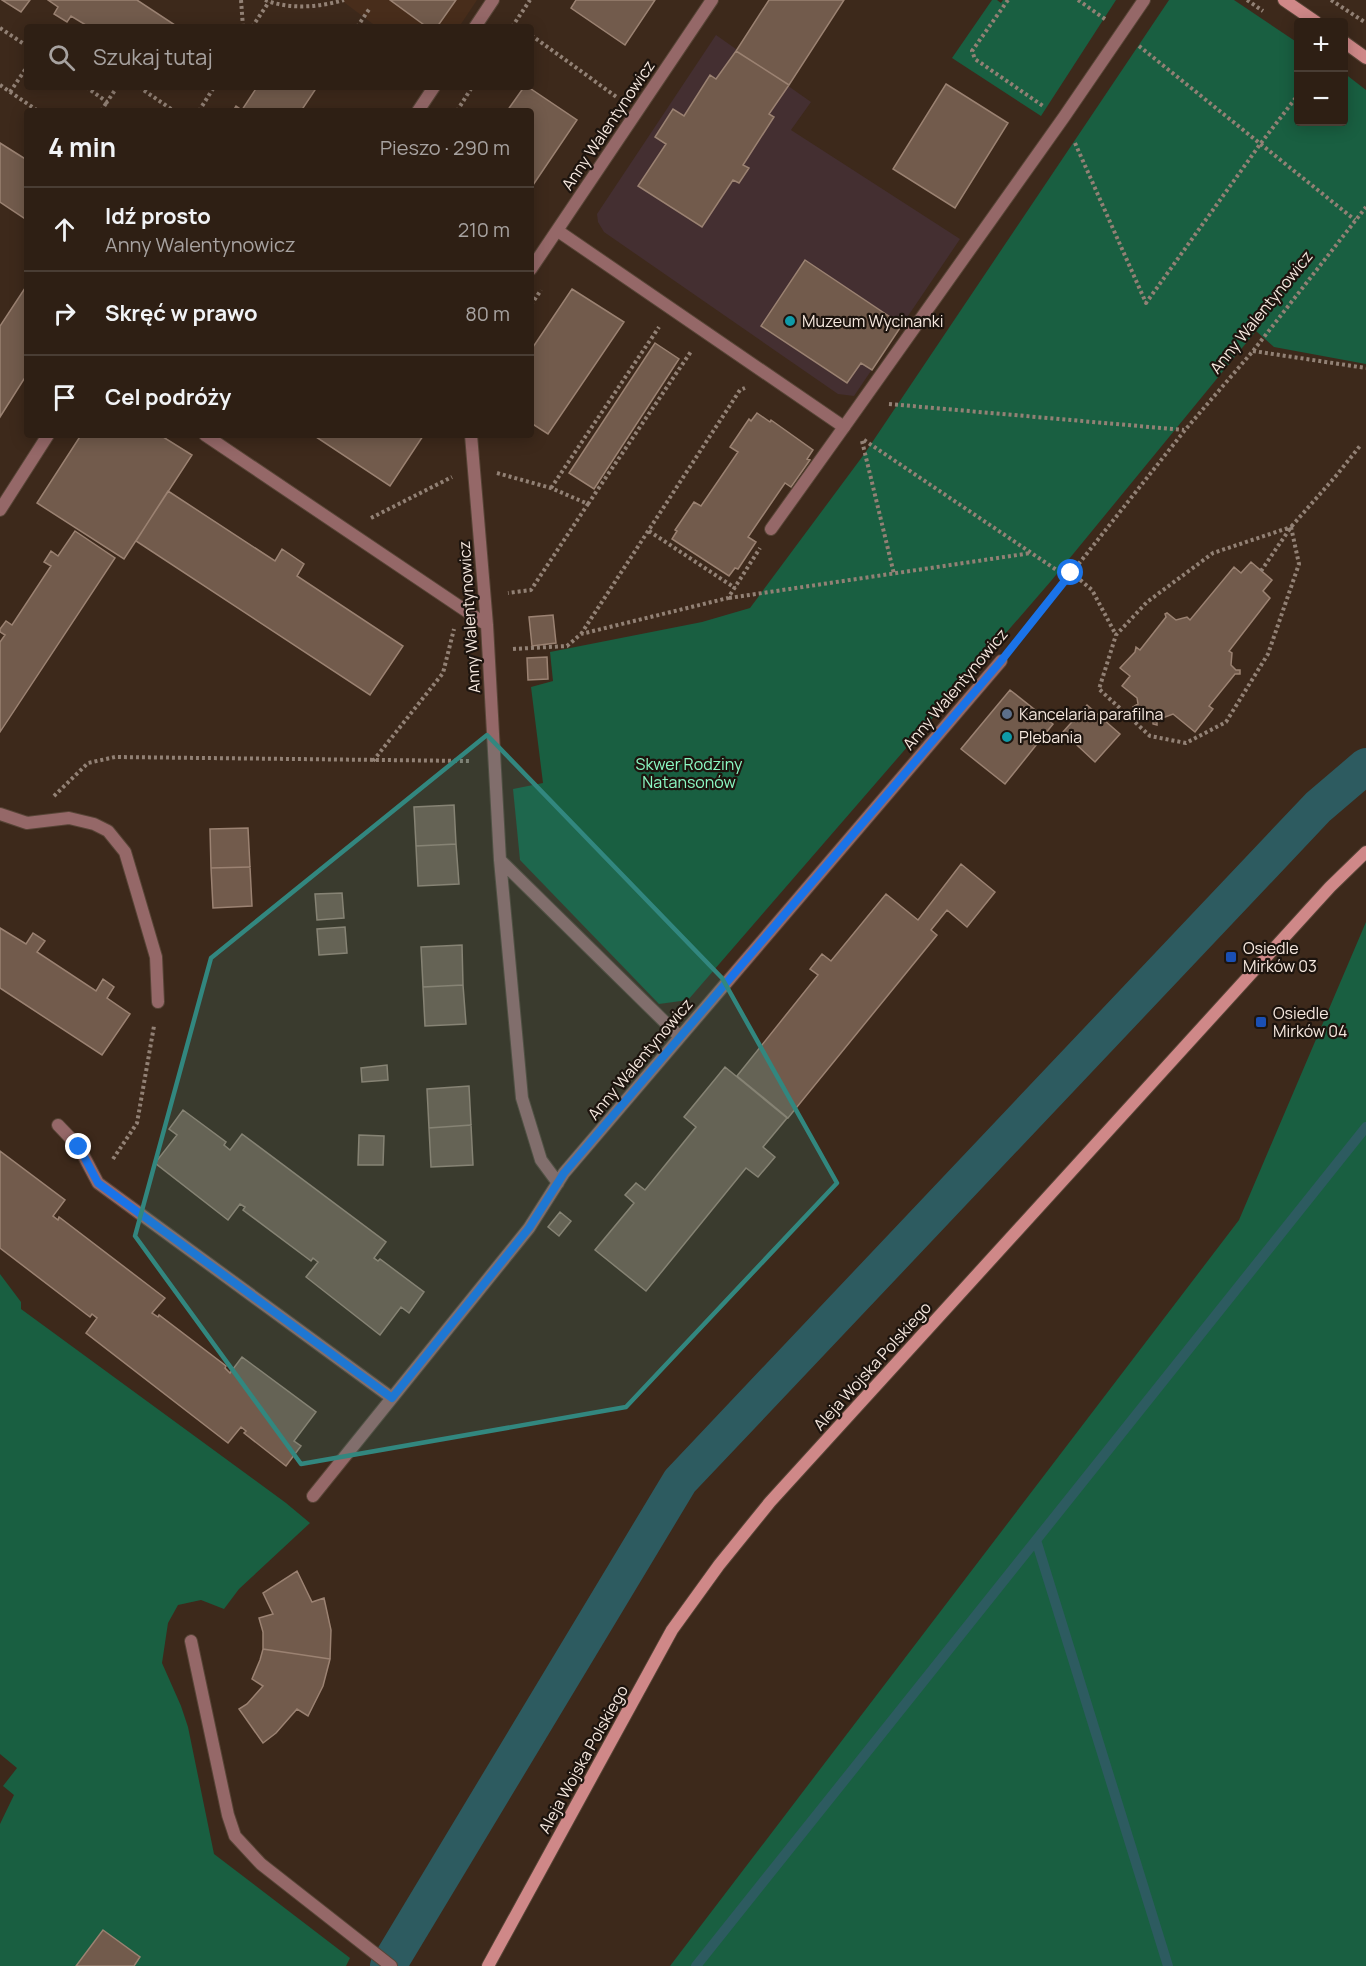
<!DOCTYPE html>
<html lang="pl">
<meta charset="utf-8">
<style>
body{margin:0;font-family:Manrope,sans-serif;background:#3a2c22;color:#f1f3f6}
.controls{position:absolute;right:18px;top:18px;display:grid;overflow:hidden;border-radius:6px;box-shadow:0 3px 15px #0003}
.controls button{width:54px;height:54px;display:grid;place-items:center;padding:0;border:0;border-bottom:2px solid #493d34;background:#2e1f14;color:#f1f3f6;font:30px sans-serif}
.stop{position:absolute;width:18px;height:18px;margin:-14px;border:4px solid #1a73e8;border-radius:50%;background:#fff}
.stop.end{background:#1a73e8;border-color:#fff;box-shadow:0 2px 6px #0008}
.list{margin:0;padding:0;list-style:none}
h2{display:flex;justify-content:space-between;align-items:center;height:78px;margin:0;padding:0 24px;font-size:26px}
h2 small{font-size:20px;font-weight:400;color:#a7a2a0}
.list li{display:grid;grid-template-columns:39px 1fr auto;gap:18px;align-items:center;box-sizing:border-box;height:84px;padding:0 24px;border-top:2px solid #493d34}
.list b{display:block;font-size:22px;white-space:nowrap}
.list p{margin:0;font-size:20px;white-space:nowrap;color:#a7a2a0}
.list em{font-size:20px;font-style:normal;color:#a7a2a0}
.icon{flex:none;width:33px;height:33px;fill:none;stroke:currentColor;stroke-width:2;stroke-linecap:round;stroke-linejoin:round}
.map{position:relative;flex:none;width:1366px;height:1966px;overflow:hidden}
.search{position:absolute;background:#2e1f14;box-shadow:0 3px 15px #0003;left:24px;top:24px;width:510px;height:66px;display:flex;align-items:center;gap:15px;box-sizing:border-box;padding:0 21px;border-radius:6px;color:#a7a2a0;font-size:22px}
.panel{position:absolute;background:#2e1f14;box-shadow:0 3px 15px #0003;left:24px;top:108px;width:510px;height:330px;border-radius:6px}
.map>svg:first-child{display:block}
</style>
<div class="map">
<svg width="1366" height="1966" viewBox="0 0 1366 1966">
<rect width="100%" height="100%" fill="#3d291b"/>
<!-- commercial -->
<path fill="#442f31" d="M716,35L811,102L791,130L960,239L854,396L838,394L604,232L598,222L597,214Z"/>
<!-- built -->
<path fill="#482d1b" d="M341,0H477L459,27H377Z"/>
<!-- green -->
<path fill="#195f41" d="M992,0H997L1001,3L1003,0H1116L1041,116L952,58Z
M1169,0H1234L1298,43V122H1344V73L1366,90V364L1274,347L1256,331L1051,581L688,1000L659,1004L520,860L513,789L543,783L531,687L553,681L550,652L702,622L750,608L865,453Z
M1366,922V1966H670L1239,1220Z
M0,1274L21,1302V1309L286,1503L310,1523L239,1589L224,1609L201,1600L178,1605L168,1623L162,1663L181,1706L188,1727L214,1854L350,1958L346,1966H0V1824L14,1795L3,1786L17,1768L0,1754Z"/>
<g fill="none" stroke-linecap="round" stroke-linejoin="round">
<!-- stream -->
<path stroke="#2d5b60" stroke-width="10" d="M1036,1540L1168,1966
M696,1966L1366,1127"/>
<!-- canal -->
<path stroke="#2d5b60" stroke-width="36" d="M388,1966L680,1481L1318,807L1366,766"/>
</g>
<!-- building -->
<path fill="#725b4c" stroke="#9b8272" stroke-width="1.5" d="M2,0H30L21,12Z
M48,0H137L178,27H89L71,16L67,22L54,14L58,7Z
M390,0H456L437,27H427Z
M576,0H655L625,45L571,8Z
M769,0H844L789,85L736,51Z
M736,51L789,85L769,114L774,117L743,165L749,168L739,183L733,180L702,227L638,186L666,144L655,137L673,109L684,116L710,75L716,79Z
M946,84L1008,123L955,208L893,169Z
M257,87H317L301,111H233L236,106L242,110Z
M524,87H528L577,120L531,188V111H507Z
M0,143L27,160V220L0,202Z
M805,260L902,325L872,370L861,363L847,383L761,326Z
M27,285V381L24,379L0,417V326Z
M572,289L624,322L548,434L531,423V350Z
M655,343L679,359L594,489L569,473Z
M757,413L770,422L771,420L813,450L807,459L810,460L791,487L785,483L748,537L756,542L738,569L735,568L729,576L672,539L677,531L675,530L694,502L701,506L738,452L730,447L749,419L751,421Z
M81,435H160L192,455L124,559L37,503Z
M313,435H421L423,436L390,486Z
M168,491L275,561L282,549L304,564L297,576L403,646L370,695L136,541Z
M75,531L115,558L0,732V642L5,635L0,632V629L6,621L12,625L51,566L44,562L51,551L58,556Z
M1251,562L1272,580L1263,591L1270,598L1229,651L1232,653L1231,665L1236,670H1240V674H1235L1209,706L1213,709L1195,732L1173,714L1157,720V725L1153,724V719L1139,707L1135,710L1133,707L1138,704L1137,698L1122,686L1130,676L1120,668L1135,652L1136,647L1140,650L1166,617L1165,614L1167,613L1176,620L1187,617L1190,620L1234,567L1241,573Z
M553,615L556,643L532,646L529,617Z
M547,657L548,679L528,680L527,658Z
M1010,690L1053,724L1005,784L961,749Z
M1087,705L1120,734L1095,762L1063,732Z
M454,805L456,844L416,846L414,807Z
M248,828L250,867L211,868L210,829Z
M456,844L459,884L418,886L416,846Z
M961,864L995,892L967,927L947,910L931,930L937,935L788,1118L737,1076L818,975L810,969L822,954L831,961L886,894L918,920Z
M250,867L252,906L213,908L211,868Z
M342,893L344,918L317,920L315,894Z
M345,927L347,953L319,955L317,929Z
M0,928L26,944L33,933L45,941L37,952L96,991L103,979L114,987L107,998L130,1014L102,1055L0,988Z
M462,945L463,985L423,987L421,947Z
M463,985L466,1024L425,1026L423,987Z
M387,1065L388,1080L362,1082L361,1068Z
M725,1067L787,1118L763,1147L775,1157L758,1177L746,1168L646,1291L595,1250L634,1203L625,1195L636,1183L645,1190L696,1127L684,1117Z
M469,1086L471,1125L429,1128L427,1089Z
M183,1110L226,1142L224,1145L230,1150L242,1134L386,1242L374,1258L378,1261L380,1259L424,1292L409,1313L401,1307L380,1335L306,1277L318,1262L313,1258L311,1261L243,1210L245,1207L240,1204L228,1220L155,1163L177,1135L169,1129Z
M471,1125L473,1165L431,1167L429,1128Z
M359,1135L384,1136L383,1165H358Z
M0,1151L65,1200L53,1216L58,1220L59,1217L165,1298L152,1313L158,1317L159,1315L226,1366L225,1368L230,1373L242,1357L316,1412L294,1441L301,1446L286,1466L244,1433L246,1431L241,1427L228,1443L86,1333L97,1318L92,1314L90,1317L0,1248Z
M560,1212L571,1221L559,1236L548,1227Z
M297,1571L312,1602L324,1598L331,1630L330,1659L263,1649V1632L259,1618L273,1614L263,1593Z
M263,1649L330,1659L323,1686L308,1716L297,1709L276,1733L263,1743L239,1709L247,1704L263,1686L252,1679L260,1660Z
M103,1930L140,1957L134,1966H76Z"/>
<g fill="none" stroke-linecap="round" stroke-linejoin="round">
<defs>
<path id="lane" d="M771,529L844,427
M191,1641L228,1815L235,1836L261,1864L391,1966"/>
<path id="street" d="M475,27L493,0
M418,111L434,87
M558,231L844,427L1064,117L1144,0
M531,269L712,0
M205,435L487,625
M471,435L487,625L500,860L522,1098L541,1160L558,1183
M0,510L48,435
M0,814L27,823L69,818L94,824L108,831L125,852L136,889L156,957L158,1002
M500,860L680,1037
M58,1125L79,1147L98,1183L392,1398
M313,1496L529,1228L564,1173L1001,661"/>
<path id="secondary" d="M1284,0L1316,22
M1344,42L1366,58
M488,1966L672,1630L719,1565L770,1502L1330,887L1366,852"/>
</defs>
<!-- lane casing -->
<use href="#lane" stroke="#574436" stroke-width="14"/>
<!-- street casing -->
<use href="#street" stroke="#574436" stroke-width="14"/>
<!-- secondary casing -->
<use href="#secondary" stroke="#574436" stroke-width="14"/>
<!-- path -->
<path stroke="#928175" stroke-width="4" stroke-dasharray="3 3" stroke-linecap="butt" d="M241,0L243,27
M265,0C290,10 320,7 344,0
M1008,0L972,51L975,59L1043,106
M1078,0L1105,19
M1247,0L1263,11
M1331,0L1366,23
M252,27L269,2
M357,27L370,8
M512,27L530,0
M0,28L27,46
M531,35L618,98
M1139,46L1355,220
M0,85L38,111
M86,87L107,102L117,87
M139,87L174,111
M10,92L27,67
M101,111L107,102
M199,111L214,87
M457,111L472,87
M1075,143L1146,303L1261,143L1298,95
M531,305L541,290
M1253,351L1366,368
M889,404L1184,430
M864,440L1067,577
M862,441L894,574
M497,473L551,488L588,504L531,590L508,593
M551,488L659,327
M588,504L692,350
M371,518L452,477
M1291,527L1299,564L1268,654L1226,722L1186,743L1150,736L1099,689L1116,635L1147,602L1213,553Z
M649,531L735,588
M1261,571L1291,527L1335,477L1360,446
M1071,572L1092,590L1116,635
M729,598L1031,553
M581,634L740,390L745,388
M1015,644L1185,430L1253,351L1366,207
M513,649L567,646L581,634L728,598L760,548
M373,761L443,673L454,629
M54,796L88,763L115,757L471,761
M113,1159L137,1123L154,1026"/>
<!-- lane -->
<use href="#lane" stroke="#956868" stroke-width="12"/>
<!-- street -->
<use href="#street" stroke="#956868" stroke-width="12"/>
<!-- secondary -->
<use href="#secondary" stroke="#cf8888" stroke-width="12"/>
</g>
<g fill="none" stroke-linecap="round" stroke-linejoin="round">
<!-- route -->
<path stroke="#1a73e8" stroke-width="8" d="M79,1147L98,1183L392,1398L529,1228L564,1173L1001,661L1071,573"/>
</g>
<!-- marked area -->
<path fill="#32877f" fill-opacity="0.2" stroke="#32877f" stroke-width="4.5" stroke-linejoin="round" d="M487,735L722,978L837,1183L626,1407L301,1464L135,1236L211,958Z"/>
<!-- markers -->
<g fill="#0f9aa8" stroke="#1d140e" stroke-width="2">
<circle cx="790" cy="321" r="6"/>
<circle cx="1007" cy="737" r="6"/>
</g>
<circle fill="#5c6f8a" stroke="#1d140e" stroke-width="2" cx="1007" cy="714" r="6"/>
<g fill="#1a4fb4" stroke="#1d140e" stroke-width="2">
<rect x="1225" y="951" width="12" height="12" rx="3"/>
<rect x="1255" y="1016" width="12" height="12" rx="3"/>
</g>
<g text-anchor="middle" stroke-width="4.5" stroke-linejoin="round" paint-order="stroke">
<!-- street labels -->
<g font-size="16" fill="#f6e8df" stroke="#1d140e">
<text transform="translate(608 125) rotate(-56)" y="6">Anny Walentynowicz</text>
<text transform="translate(1261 312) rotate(-51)" y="6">Anny Walentynowicz</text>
<text transform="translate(469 617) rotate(-94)" y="6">Anny Walentynowicz</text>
<text transform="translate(955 689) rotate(-50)" y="6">Anny Walentynowicz</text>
<text transform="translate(640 1059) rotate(-50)" y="6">Anny Walentynowicz</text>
<text transform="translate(872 1366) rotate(-48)" y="6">Aleja Wojska Polskiego</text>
<text transform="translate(583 1759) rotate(-61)" y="6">Aleja Wojska Polskiego</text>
</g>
<!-- poi labels -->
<g font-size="16" fill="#f6e8df" stroke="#1d140e" text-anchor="start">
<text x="802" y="327">Muzeum Wycinanki</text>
<text x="1019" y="720">Kancelaria parafilna</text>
<text x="1019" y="743">Plebania</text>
<text x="1243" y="954">Osiedle<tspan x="1243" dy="18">Mirków 03</tspan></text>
<text x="1273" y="1019">Osiedle<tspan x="1273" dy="18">Mirków 04</tspan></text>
</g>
<!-- park labels -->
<g font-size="16" fill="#8cfac4" stroke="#1d140e">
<text x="689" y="770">Skwer Rodziny<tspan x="689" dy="18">Natansonów</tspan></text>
</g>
</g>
</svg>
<div class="controls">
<button>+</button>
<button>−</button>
</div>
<div class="stop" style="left:1071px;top:573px"></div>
<div class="stop end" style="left:79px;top:1147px"></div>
<div class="search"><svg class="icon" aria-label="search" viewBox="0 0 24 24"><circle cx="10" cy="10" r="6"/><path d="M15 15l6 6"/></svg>Szukaj tutaj</div>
<section class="panel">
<h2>4 min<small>Pieszo · 290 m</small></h2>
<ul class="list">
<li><svg class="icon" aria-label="ahead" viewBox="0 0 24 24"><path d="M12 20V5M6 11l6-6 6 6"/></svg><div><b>Idź prosto</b><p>Anny Walentynowicz</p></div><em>210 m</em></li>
<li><svg class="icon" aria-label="right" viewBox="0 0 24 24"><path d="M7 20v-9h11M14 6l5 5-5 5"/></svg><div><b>Skręć w prawo</b></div><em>80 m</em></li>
<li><svg class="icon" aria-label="arrive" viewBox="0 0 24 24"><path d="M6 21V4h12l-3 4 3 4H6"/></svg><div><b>Cel podróży</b></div></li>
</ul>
</section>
</div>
